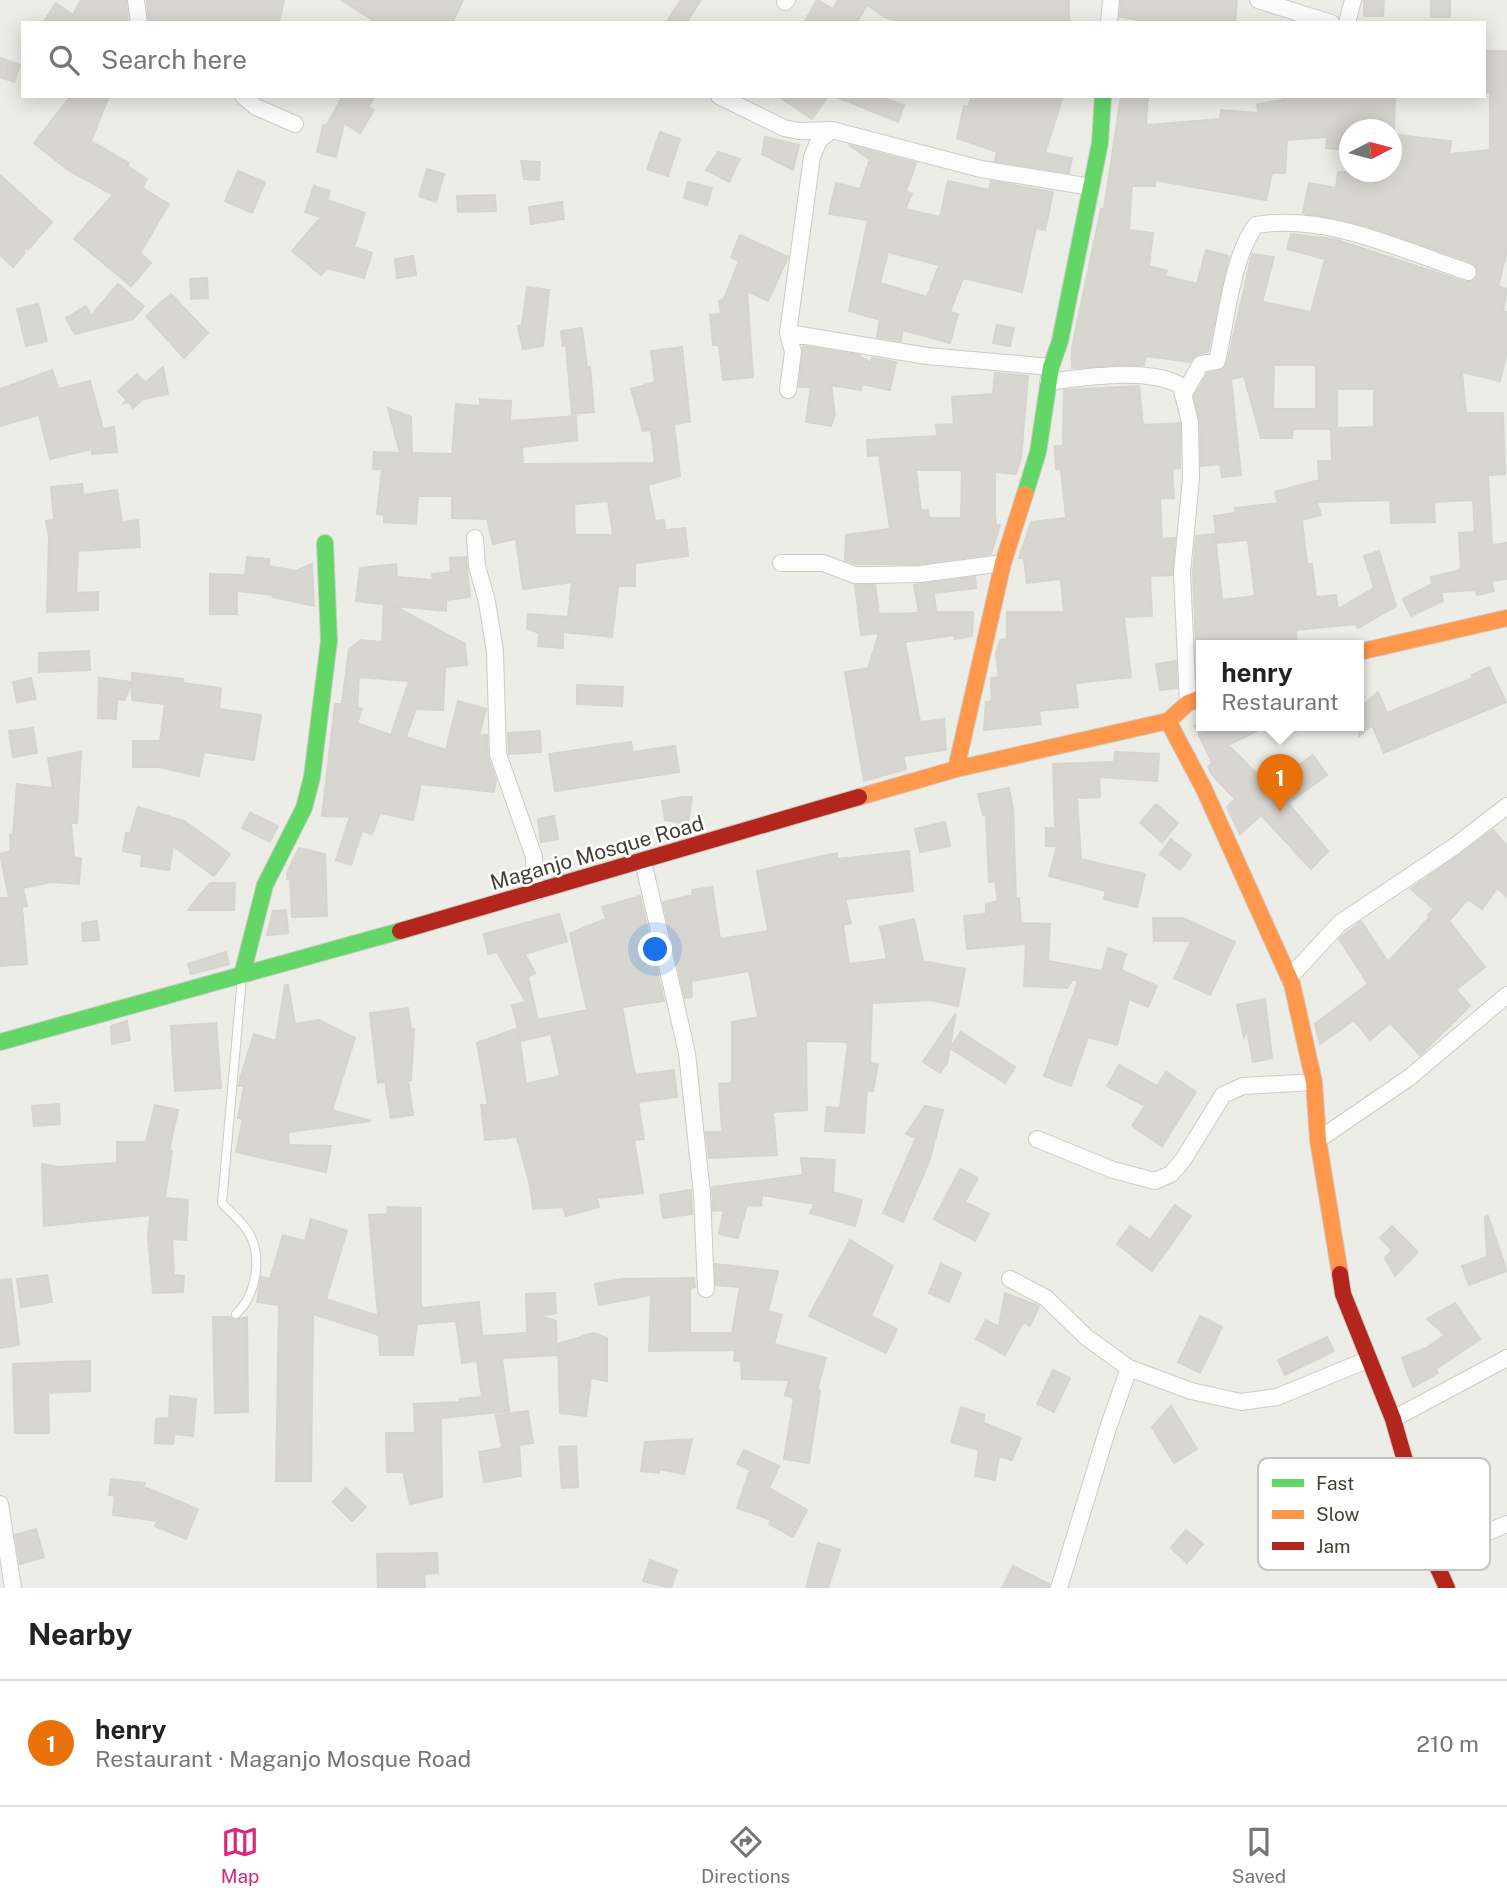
<!DOCTYPE html>
<meta charset="utf-8">
<style>
body{margin:0;font-family:"Public Sans",sans-serif;background:#f2f2f2;color:#222}
.compass{position:absolute;left:1339px;top:119px;width:63px;height:63px;border-radius:50%;background:#fff;box-shadow:0 4px 18px #0003;rotate:84deg}
.you{position:absolute;left:656px;top:950px;width:24px;height:24px;margin:-18px;border:5px solid #fff;border-radius:50%;background:#1a73e8;box-shadow:0 0 0 10px #1a73e833}
.badge{display:grid;place-items:center;width:46px;height:46px;border-radius:50%;background:#db2777;color:#fff;font-size:23px;font-weight:700}
.pin{position:absolute;translate:-50% -58px;filter:drop-shadow(0 2px 4px #0008)}
.pin::after{content:'';position:absolute;top:37px;width:24px;height:21px;background:inherit;clip-path:polygon(0 0,100% 0,50% 100%)}
.popup{position:absolute;left:1196px;top:640px;width:168px;height:91px;box-sizing:border-box;display:grid;place-content:center;border-radius:0px;background:#fff;filter:drop-shadow(0 2px 5px #0005);font-size:23px;white-space:nowrap;color:#767676}
.popup b{font-size:26px;color:#222}
.popup::after{content:'';position:absolute;left:50%;top:100%;margin-left:-14px;border:14px solid transparent;border-top-color:#fff}
.list{margin:0;padding:0;list-style:none}
h2{display:flex;justify-content:space-between;align-items:center;height:91px;margin:0;padding:0 28px;font-size:30px}
h2 small{font-size:23px;font-weight:400;color:#767676}
.list li{display:grid;grid-template-columns:46px 1fr auto;gap:21px;align-items:center;box-sizing:border-box;height:126px;padding:0 28px;border-top:2px solid #e0e0e0}
.list b{display:block;font-size:26px;white-space:nowrap}
.list p{margin:0;font-size:23px;white-space:nowrap;color:#767676}
.list em{font-size:23px;font-style:normal;color:#767676}
.icon{flex:none;width:38px;height:38px;fill:none;stroke:currentColor;stroke-width:2;stroke-linecap:round;stroke-linejoin:round}
.map{position:relative;flex:none;width:1507px;height:1588px;overflow:hidden}
.search{position:absolute;background:#fff;box-shadow:0 4px 18px #0003;left:21px;right:21px;top:21px;height:77px;display:flex;align-items:center;gap:18px;box-sizing:border-box;padding:0 24px;border-radius:0px;color:#767676;font-size:26px}
.sheet{height:217px;background:#fff}
nav{display:flex;justify-content:space-around;align-items:center;box-sizing:border-box;height:98px;border-top:2px solid #e0e0e0;background:#fff;font-size:19px;color:#767676}
nav a{display:grid;justify-items:center;gap:4px}
nav .on{color:#db2777}
.map>svg:first-child{display:block}
</style>
<div class="map">
<svg width="1507" height="1588" viewBox="0 0 1507 1588">
<rect width="100%" height="100%" fill="#edede8"/>
<!-- building -->
<path fill="#d7d6d1" stroke="#d5d4ce" stroke-width="2" fill-rule="evenodd" d="M81,0H126L128,23H43L56,3L73,15Z
M147,0H284L279,23H149Z
M341,0H463L452,23H378Z
M681,0H701L686,23H666Z
M817,0L833,9L838,0H1069V23H903L885,17L867,5L856,23H804Z
M1121,0H1237L1235,23H1156L1120,17Z
M1364,0H1384L1383,16H1364Z
M1431,0H1450V17H1431Z
M1484,51H1507V251L1498,286L1507,289L1503,311L1507,312V351L1500,381L1462,372L1466,413H1503L1505,474L1488,475L1492,545L1507,543V579L1491,581L1494,591L1477,595L1475,590L1441,592L1443,601L1411,616L1403,599L1432,584L1431,577L1461,570L1459,533L1475,532L1473,500L1434,502L1435,522L1391,523L1390,500L1317,502L1321,515L1302,520L1307,564H1312L1316,597L1336,595L1338,609L1374,588L1364,556L1379,551L1396,606L1358,628L1356,624L1296,630L1297,646H1196L1193,573L1196,536L1215,534L1222,600L1255,596L1248,540L1217,543L1214,516L1236,513L1235,508L1278,503L1275,492L1319,480L1318,461H1332L1331,429H1293L1292,438H1261L1244,376L1231,379L1241,475L1222,477L1220,464L1201,466L1200,422L1194,396L1208,373L1220,371L1227,364L1252,254L1274,257L1262,302L1311,312L1325,259L1287,249L1291,234L1334,239L1465,282L1474,280L1478,271L1471,262L1367,226L1303,213L1309,183L1336,188L1338,172H1391V134L1451,141L1449,154L1490,150V92H1485ZM1274,365H1316V409H1273ZM1337,389H1374V427L1337,428Z
M0,58L20,65L14,82L0,77Z
M71,96H109L91,141L129,163L127,166L147,179L142,188L169,204L140,253L151,263L131,286L74,239L113,195L68,170L34,143Z
M343,96H375L368,107L374,110L360,133L344,123L336,157L317,152L323,125L326,126Z
M778,96H828L812,119Z
M834,96H878L904,105L898,122Z
M972,96H1063L1045,153L1072,158L1069,173L995,161L997,152L957,138L964,106L968,107Z
M1121,96H1148L1146,125L1220,119L1221,110L1258,113L1257,104L1283,100V96H1395L1394,130H1349V150L1326,148L1327,137L1287,140L1285,173H1272L1266,200L1155,180V186H1132L1129,230L1153,233L1149,266L1167,271L1165,276L1197,284L1206,250L1229,256L1208,352L1195,355L1190,362L1146,356L1144,365L1072,368V348L1101,209H1104Z
M660,132L680,139L668,176L647,169Z
M765,137L799,145L793,170L762,154Z
M849,145L916,163L906,191L912,194L905,209L940,217L948,181L989,190L991,181L1053,192L1045,230L1036,228L1022,292L963,278L950,312L958,314L950,343L903,330L901,341L877,337L880,320L849,311L868,220L829,214L836,183L860,189L869,162L875,163ZM888,252L939,265L927,297L880,283Z
M718,152L740,159L729,182L706,170Z
M521,161L540,162L539,180L524,179Z
M427,169L444,174L436,202L419,196Z
M238,171L265,182L252,213L225,201Z
M0,175L52,222L28,250L23,247L25,253L13,267L0,255Z
M688,182L712,188L707,205L684,198Z
M314,186L330,191L327,200L365,213L354,247L372,253L364,278L327,268L321,275L292,251L321,217L305,212Z
M495,195L496,211L458,212L457,196Z
M562,202L564,219L531,224L529,207Z
M740,235L788,257L768,301L747,291L753,377L723,380L719,345H713L710,315L721,314L719,301L724,299L739,261L731,257Z
M413,256L416,275L397,278L395,259Z
M207,278L208,298L191,299L190,279Z
M118,284L144,306L133,319L75,334L66,318L86,306L91,316Z
M527,287L549,290L543,346L523,349L518,326L522,325Z
M171,294L208,333L184,358L146,316Z
M38,304L47,341L26,346L17,309Z
M997,325L1014,328L1010,346L993,343Z
M582,328L587,367H590L594,412L572,414L566,346H563L561,331Z
M803,346L858,355L871,363L872,358L896,362L890,390L862,384L861,390L831,385L835,415L831,426L806,422L811,387H799Z
M682,347L690,422L674,424L680,476L648,485L655,521L664,520L665,530L685,528L688,556L635,563V586H618L612,637L563,632V648L538,646L539,633L527,628L528,614L568,617L572,582L523,589L516,539L493,544L487,519L452,518V496H418L416,524L384,522V515L377,514L382,469H373L374,452L400,453L388,408L411,417L412,453L452,454L456,404L480,406V399L511,401L510,421L576,416L577,440L522,447L523,464L655,463L651,430L643,431L631,389L655,382L651,351ZM608,501L613,535H575L574,504Z
M163,367L168,394L143,399L133,408L129,402L122,404L127,400L118,391L137,374L145,383Z
M52,370L59,389L90,381L103,429L114,427L117,452L92,454V449L50,459L39,415L0,426V389Z
M995,373L1028,376L1021,458L1016,474L995,472V514L996,525H1000L991,554L919,564H857L845,560L846,535L890,529L879,455L868,456L867,440L937,436L936,425L954,424L952,397L993,394ZM916,470H962L961,518H929L928,510L921,511Z
M1139,386L1143,425L1180,423V468L1172,469L1174,498H1160L1162,539L1175,538L1172,575L1150,576L1152,616L1124,617L1131,677L1075,683L1078,707L1039,711L1041,724L984,730L986,702L992,701L991,678L999,677L996,655L1000,640L1007,639V612H1064L1061,579L1027,583L1024,558H1019L1031,522L1066,518L1061,469H1056L1055,446H1063L1064,390Z
M82,484L83,495L117,490L122,522L138,520L140,547L78,551L76,593L98,592V610L47,612L49,537L46,521L54,520L51,487Z
M247,557L269,559V566L295,571L312,564L314,606L273,597L274,595L237,591V614H210V574L245,575Z
M466,557L470,597L446,600V611L394,606L465,644L467,665L445,667L443,710L416,709L406,737L446,750L458,701L486,709L479,736L487,735L488,757L496,780L494,792L421,784L413,820L380,813L372,834L362,831L351,865L336,860L350,817L322,816L335,704H342L349,649L361,640L382,642L384,604L356,601L360,568L396,564L397,577L433,580L432,574L451,572L450,558ZM359,677L409,681L391,735L357,723L362,709L357,708Z
M975,577L976,588L934,593L936,612H973L972,636L955,639V635L905,642L920,722L944,719L946,750L903,756L906,769L864,781L845,672L868,668L879,633L861,635L855,585H875L879,614L919,613L914,585Z
M89,651L90,670L39,672V653Z
M1176,661L1177,688L1160,690L1156,664Z
M1489,667L1506,702L1384,753L1372,725L1359,736V709L1378,692L1387,713L1473,678L1472,675Z
M132,673L183,679V683L221,688L219,709L261,715L254,760L204,752L199,776L159,767H133V741H160L165,704L132,700V683L124,700L117,699L116,719L98,718L99,678L132,682Z
M31,678L36,699L17,702L13,682Z
M577,685L623,687L622,706L577,704Z
M1195,726H1267L1228,745L1262,779L1268,775L1274,783L1313,755L1327,775L1288,803L1328,851L1311,869L1261,815L1240,834L1227,807L1235,799L1213,776L1208,767L1212,763Z
M33,728L37,753L13,757L9,731Z
M540,731L541,752L509,754L508,733Z
M631,742L633,752L675,746L679,772L555,791L549,754Z
M81,752L77,823H71L74,857L81,858L79,884L51,882L23,888L27,906L22,907L27,964L0,966V898H9L0,854L11,851L10,835L13,834L17,784L53,788L48,758Z
M1115,752L1159,754L1157,781L1099,777L1100,797L1077,798L1081,859L1145,874L1137,907L1104,899L1106,891L1049,876L1057,846H1046V828H1055L1053,764L1114,762Z
M1009,788L1013,809L1016,898H1019L1021,923L1050,924L1048,961L1102,971L1108,948L1126,954L1121,970L1157,986L1148,1007L1129,999L1117,1045L1088,1037L1071,1086L1044,1076L1078,982L1073,979L1067,988L1024,986L1026,944L967,949L964,916L986,914V904L998,901L995,881L989,882L986,814L983,815L978,794Z
M683,797H692L688,824L665,820L662,801Z
M1156,804L1178,823L1162,842L1140,823Z
M138,807L184,821L230,854L214,876L173,846L169,870L141,866L142,855L123,851L126,833L130,834Z
M250,813L278,826L270,842L242,828Z
M554,816L558,839L541,842L538,819Z
M945,822L950,846L920,852L915,829Z
M1493,830L1507,846V897L1497,888L1482,909L1468,899L1449,921L1485,967L1456,990L1470,1006L1420,1055L1390,1023L1370,1040L1354,1020L1320,1044L1315,1024L1368,984L1339,939L1361,921L1388,962L1430,917L1428,915L1434,909L1411,889Z
M1171,839L1191,855L1180,870L1160,854Z
M299,848L325,854L327,916L292,917L290,878L287,879V873Z
M909,851L913,891L845,899L851,923L843,925L849,964L887,959L880,927L914,919L923,961L965,969L958,1006L930,1000L872,1003L870,1063L878,1064L873,1091L867,1090L864,1133L825,1131L827,1107L840,1108L848,1042L806,1041L807,1110L773,1112L777,1155L709,1158L706,1132H722L719,1084L732,1083V1022L758,1017L749,971L691,981L692,997L685,998L663,902L693,895L692,890L712,887L720,939L768,931L757,871L837,853V859Z
M210,883H235L234,910H188Z
M640,896L664,1001L622,1007L635,1075L674,1070L677,1097L638,1102L644,1139L634,1140L643,1193L597,1198L599,1207L566,1216L563,1207L533,1209L530,1185L517,1137L485,1140L481,1105H488L477,1043L518,1028L512,1005L526,1002L497,952L488,954L484,934L559,914L567,941L525,954L535,973L528,977L538,1020L587,1010L570,933L606,919L602,907ZM518,1028L521,1041L551,1034L560,1076L526,1084Z
M286,910L288,933L267,935L273,911Z
M1153,918H1183L1235,942L1210,995L1174,978L1191,941H1154Z
M97,921L99,940L83,941L82,923Z
M226,952L229,964L191,974L188,964Z
M285,985H288L295,1024L319,1020L355,1038L332,1110L371,1121L288,1132L289,1145L331,1146L326,1172L236,1152L243,1119L238,1118L244,1086H239L240,1079L254,1034L276,1041Z
M1265,999L1272,1058L1253,1062L1247,1030L1244,1037L1237,1005Z
M408,1008L411,1029H414L411,1080H408L413,1115L391,1118L385,1082L378,1083L370,1013Z
M956,1013L947,1063L940,1073L923,1062Z
M127,1021L130,1040L112,1044L111,1026Z
M216,1023L221,1088L175,1091L171,1026Z
M961,1032L1015,1067L1005,1083L950,1048Z
M1119,1065L1157,1086L1166,1072L1196,1092L1162,1146L1132,1126L1145,1106L1107,1086Z
M59,1104L60,1124L34,1126L32,1106Z
M155,1105L178,1110L169,1151H172L165,1198L188,1200L186,1240L172,1239L174,1275L184,1276L183,1292L153,1293L148,1237L150,1215L44,1226L42,1164L58,1167L117,1163V1142H146Z
M925,1106L943,1110L929,1162L903,1222L883,1213L916,1138L906,1134Z
M801,1158L835,1160L833,1192L862,1200L855,1226L810,1213L815,1204L762,1195L761,1206L747,1205L738,1238L719,1234L724,1210L713,1211L712,1187L803,1175Z
M960,1169L978,1178L965,1202L989,1214L975,1241L934,1219Z
M691,1190L692,1214L663,1218L660,1195Z
M1175,1205L1191,1216L1152,1271L1117,1244L1130,1226L1150,1240Z
M388,1207L421,1208V1308L479,1302L482,1336L527,1333L526,1294L555,1293L556,1313L540,1316L556,1321L557,1355L502,1358L509,1411L441,1418L442,1497L410,1504L403,1472H387L386,1433H415L414,1404L460,1402V1399L482,1397L477,1361L462,1363L456,1321L417,1324L413,1355H380L379,1335L313,1314L311,1481H276L279,1305L257,1302L261,1277L270,1279L283,1235L305,1241L311,1219L347,1231L326,1299L378,1316L369,1215L387,1214Z
M1488,1216L1507,1271L1469,1285L1462,1266L1487,1257L1485,1217Z
M1392,1226L1418,1252L1395,1276L1385,1258L1392,1250L1380,1238Z
M850,1240L893,1266L871,1316L897,1329L886,1353L809,1316Z
M715,1264L778,1271L768,1311L782,1315L774,1344L826,1358L817,1390L820,1391L809,1463L784,1459L794,1398L785,1395L789,1380L742,1379L741,1361H734L735,1350L649,1351L651,1295L599,1305L595,1284L622,1279L694,1278L695,1287L690,1288V1333H732L740,1287L716,1285Z
M941,1264L961,1273L949,1302L929,1293Z
M47,1275L52,1302L21,1307L17,1279Z
M11,1279L19,1345L0,1348V1280Z
M1005,1293L1039,1306L1030,1326L1023,1322L1005,1355L976,1339L986,1320L999,1327Z
M1455,1303L1480,1339L1436,1369L1438,1373L1413,1387L1402,1358L1426,1348L1445,1335L1427,1319Z
M1200,1316L1222,1327L1200,1373L1178,1362Z
M213,1317H230L235,1320L247,1317L248,1412L215,1413Z
M593,1333L607,1338V1381L591,1378L586,1416L560,1413L558,1344Z
M1327,1337L1334,1351L1285,1375L1278,1360Z
M90,1361V1391L48,1393L49,1433H15L13,1364Z
M1053,1370L1070,1378L1054,1412L1037,1404Z
M170,1396L196,1399L193,1436L174,1434L173,1444L155,1443L156,1419L169,1418Z
M1171,1406L1197,1449L1174,1463L1152,1427Z
M961,1407L984,1415V1423L1021,1438L1012,1460L999,1456L995,1480L975,1476L979,1450L951,1442Z
M528,1411L533,1443L519,1445L521,1476L484,1482L479,1452L502,1448L496,1415Z
M692,1439L684,1474L659,1469V1473L641,1471L645,1442Z
M576,1446L578,1487L562,1488L559,1447Z
M744,1450L779,1466L769,1488L807,1510L793,1537L769,1524L771,1520L737,1508L750,1470L737,1464Z
M1335,1465L1369,1500L1356,1512L1322,1477Z
M1472,1475L1489,1507L1456,1524L1447,1488Z
M111,1479L145,1483L144,1487L198,1509L186,1539L155,1526L157,1521L113,1515L115,1496L109,1495Z
M346,1488L366,1507L352,1521L333,1502Z
M36,1529L44,1557L20,1564L15,1535Z
M1186,1530L1203,1544L1187,1563L1171,1548Z
M818,1543L840,1550L828,1588H806Z
M437,1553L438,1573L424,1574L425,1588H378L377,1554Z
M650,1560L677,1570L671,1588L643,1581Z
M1013,1566L1049,1584V1588H1002Z"/>
<g fill="none" stroke-linecap="round" stroke-linejoin="round">
<defs>
<path id="lane" d="M236,1314C255,1297 262,1261 251,1237C246,1225 231,1213 222,1203L242,977"/>
<path id="street" d="M136,0L139,23
M1258,0L1331,23
M785,2L787,0
M1109,23L1111,0
M1347,23L1353,0
M243,96L256,107L295,124
M719,96L784,128L799,131L832,130L981,169L1091,187
M788,333L812,157L819,140L832,130
M1048,382C1083,377 1150,367 1181,386L1190,422L1191,478L1182,573L1188,703
M788,390L793,352L788,333L927,356L1051,367
M1183,395L1201,364L1217,361C1226,323 1232,256 1256,225C1327,213 1401,250 1468,272
M475,538L477,566L487,602L495,652L498,754L534,857L535,893
M781,563H823L855,575H874L920,574L1003,563
M643,861L687,1053L702,1194L706,1289
M1289,978L1340,923L1455,846L1507,806
M1037,1139L1113,1170L1155,1181L1171,1174L1183,1160L1223,1095L1243,1086L1314,1082
M1318,1140L1410,1077L1507,995
M1010,1279L1046,1298L1086,1337L1129,1368L1191,1391L1241,1402L1277,1397L1367,1360
M1393,1419L1507,1358
M0,1504L13,1588
M1432,1555L1507,1524
M1059,1588L1108,1428L1129,1368"/>
<path id="fast" d="M1025,494L1038,452L1051,367L1060,341L1100,143L1103,96
M242,975L265,885L304,808L312,777L329,641L325,543
M0,1042L400,931"/>
<path id="slow" d="M1359,652L1507,618
M1168,721L1204,789L1292,984L1314,1082L1318,1140L1340,1274
M956,769L1003,563L1025,494
M859,797L956,769L1168,721L1188,703L1201,698"/>
<path id="jam" d="M400,931L859,797
M1340,1274L1343,1294L1393,1419L1432,1555L1447,1588"/>
</defs>
<!-- lane casing -->
<use href="#lane" stroke="#cbcbc6" stroke-width="10"/>
<!-- street casing -->
<use href="#street" stroke="#cbcbc6" stroke-width="18"/>
<!-- fast casing -->
<use href="#fast" stroke="#cccabf" stroke-width="18"/>
<!-- slow casing -->
<use href="#slow" stroke="#cccabf" stroke-width="18"/>
<!-- jam casing -->
<use href="#jam" stroke="#cccabf" stroke-width="18"/>
<!-- lane -->
<use href="#lane" stroke="#fcfcfc" stroke-width="8"/>
<!-- street -->
<use href="#street" stroke="#fcfcfc" stroke-width="16"/>
<!-- fast -->
<use href="#fast" stroke="#63d668" stroke-width="16"/>
<!-- slow -->
<use href="#slow" stroke="#ff974d" stroke-width="16"/>
<!-- jam -->
<use href="#jam" stroke="#b3261e" stroke-width="16"/>
</g>
<g text-anchor="middle" stroke-width="5" stroke-linejoin="round" paint-order="stroke">
<!-- street labels -->
<g font-size="21" fill="#423f35" stroke="#fff">
<text transform="translate(597 853) rotate(-16)" y="7">Maganjo Mosque Road</text>
</g>
</g>
<!-- legend -->
<rect x="1258" y="1458" width="232" height="112" rx="10" fill="#fff" stroke="#c6c5c2" stroke-width="2"/>
<rect x="1272" y="1479" width="32" height="8" fill="#63d668"/>
<rect x="1272" y="1510" width="32" height="9" fill="#ff974d"/>
<rect x="1272" y="1542" width="32" height="8" fill="#b3261e"/>
<g font-size="19" fill="#423f35">
<text x="1316" y="1490">Fast</text>
<text x="1316" y="1521">Slow</text>
<text x="1316" y="1553">Jam</text>
</g>
</svg>
<svg class="compass" viewBox="-18 -18 36 36"><path d="M0-13l5 13h-10z" fill="#e53935"/><path d="M0 13l5-13h-10z" fill="#767676"/></svg>
<div class="you"></div>
<div class="pin badge" style="left:1280px;top:812px;background:#e8710a">1</div>
<div class="popup"><b>henry</b>Restaurant</div>
<div class="search"><svg class="icon" aria-label="search" viewBox="0 0 24 24"><circle cx="10" cy="10" r="6"/><path d="M15 15l6 6"/></svg>Search here</div>
</div>
<section class="sheet">
<h2>Nearby<small></small></h2>
<ul class="list">
<li><span class="badge" style="background:#e8710a">1</span><div><b>henry</b><p>Restaurant · Maganjo Mosque Road</p></div><em>210 m</em></li>
</ul>
</section>
<nav>
<a class="on"><svg class="icon" aria-label="map" viewBox="0 0 24 24"><path d="M3 6l6-2 6 2 6-2v14l-6 2-6-2-6 2zM9 4v14M15 6v14"/></svg>Map</a>
<a><svg class="icon" aria-label="directions" viewBox="0 0 24 24"><path d="M12 3l9 9-9 9-9-9zM9 14v-3h6M13 9l2 2-2 2"/></svg>Directions</a>
<a><svg class="icon" aria-label="saved" viewBox="0 0 24 24"><path d="M7 4h10v16l-5-4-5 4z"/></svg>Saved</a>
</nav>
